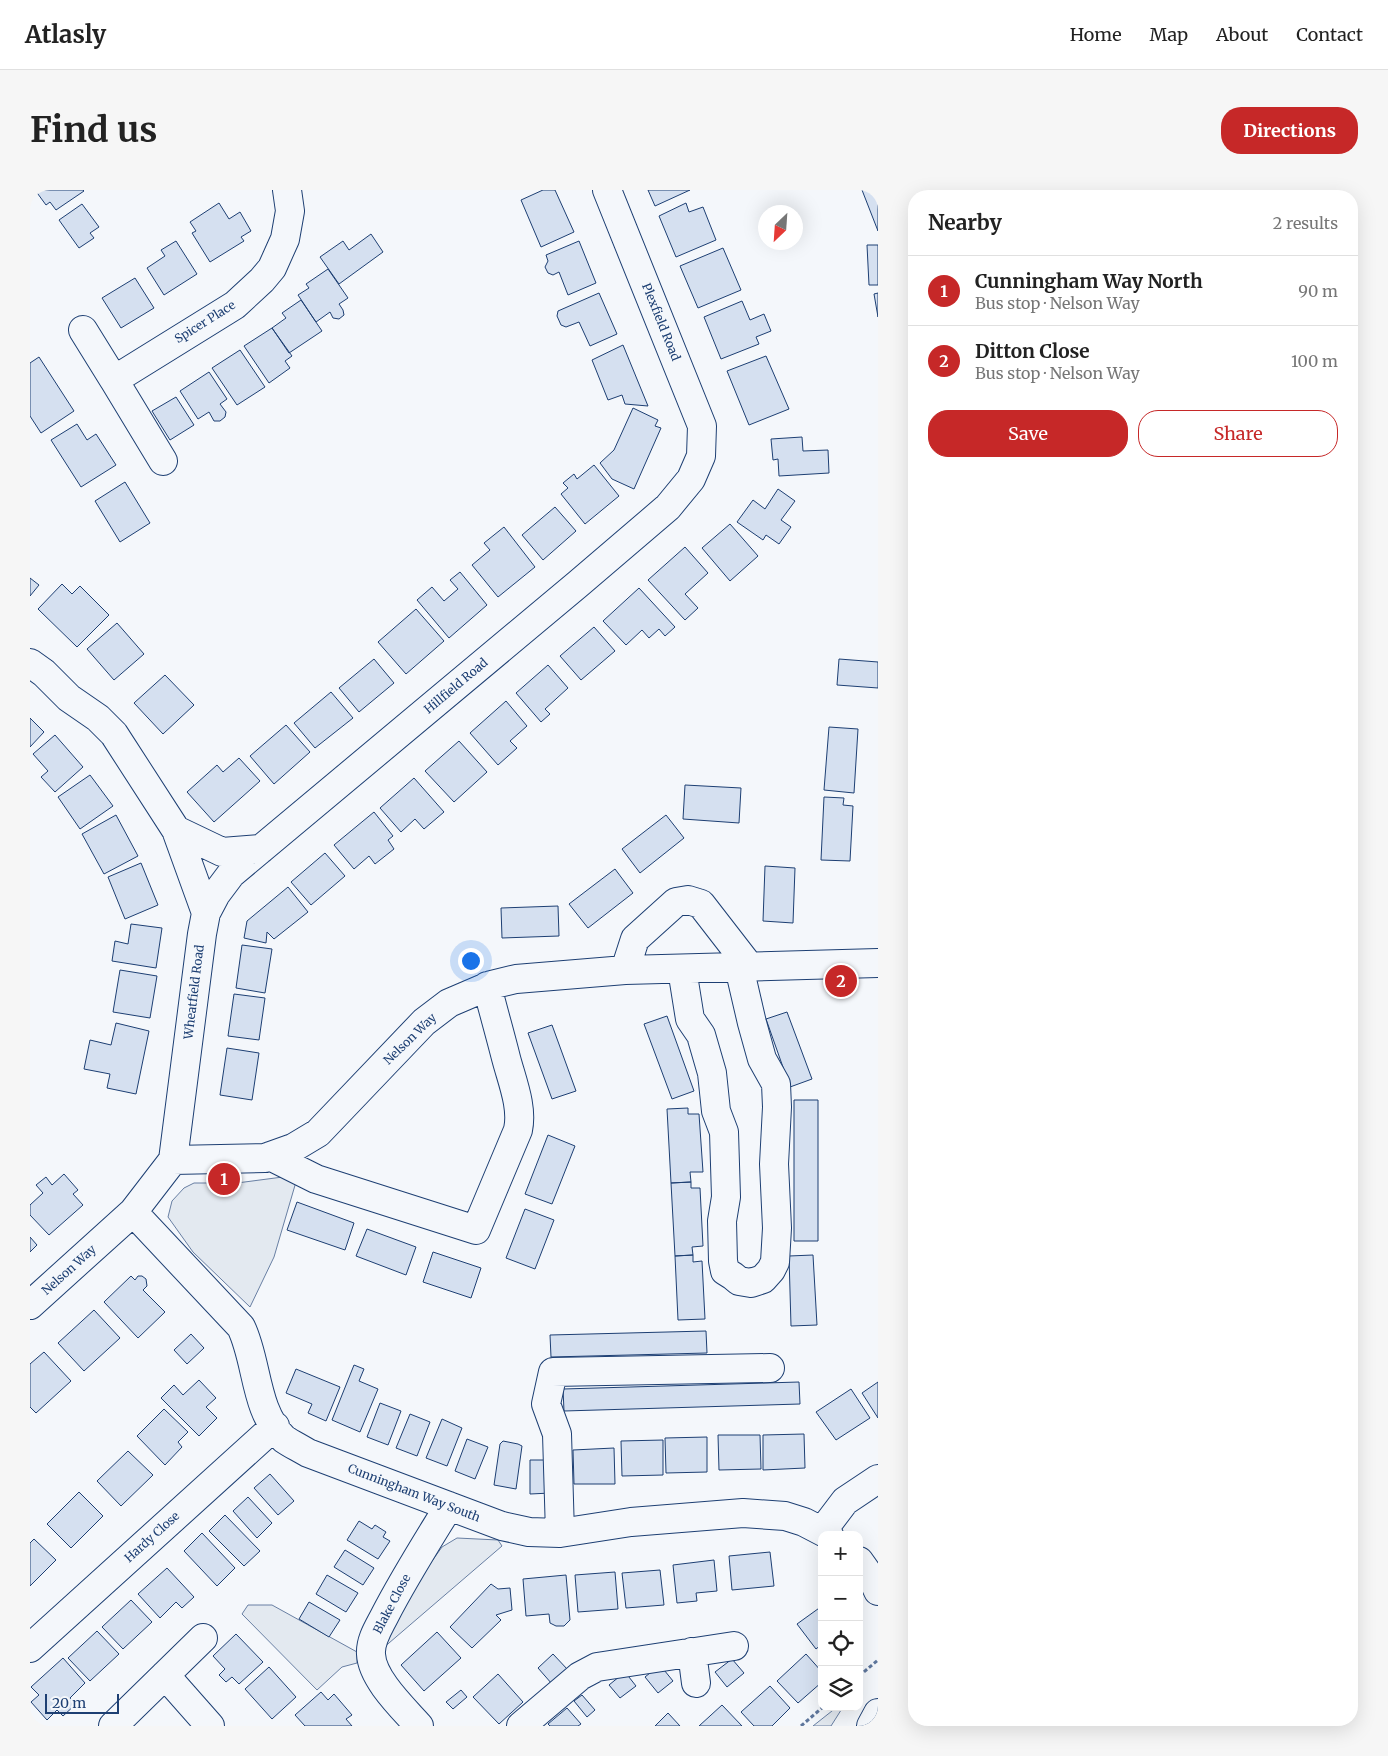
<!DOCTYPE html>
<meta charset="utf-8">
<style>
body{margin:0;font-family:Merriweather,serif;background:#f6f6f6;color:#222}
.controls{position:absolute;right:15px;bottom:15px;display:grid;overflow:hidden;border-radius:10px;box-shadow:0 5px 20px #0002}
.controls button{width:45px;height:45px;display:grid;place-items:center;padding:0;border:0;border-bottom:1px solid #e0e0e0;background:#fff;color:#222;font:25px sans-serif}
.compass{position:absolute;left:728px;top:15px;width:45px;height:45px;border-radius:50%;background:#fff;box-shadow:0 5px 20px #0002;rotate:205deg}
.scale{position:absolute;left:15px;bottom:12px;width:74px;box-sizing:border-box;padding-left:5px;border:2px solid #1d3f73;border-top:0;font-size:14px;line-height:18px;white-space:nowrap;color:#1d3f73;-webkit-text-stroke:4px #f4f7fb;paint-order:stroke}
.you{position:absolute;left:440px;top:770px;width:18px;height:18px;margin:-12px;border:4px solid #fff;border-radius:50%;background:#1a73e8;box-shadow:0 0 0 8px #1a73e833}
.badge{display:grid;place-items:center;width:32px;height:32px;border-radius:50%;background:#c62828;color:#fff;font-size:16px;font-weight:700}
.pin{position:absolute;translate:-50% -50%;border:2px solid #fff;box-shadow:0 1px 5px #0006}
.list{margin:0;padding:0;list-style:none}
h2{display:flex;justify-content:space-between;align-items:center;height:65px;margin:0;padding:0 20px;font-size:21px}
h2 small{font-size:16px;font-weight:400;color:#767676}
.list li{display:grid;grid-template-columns:32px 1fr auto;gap:15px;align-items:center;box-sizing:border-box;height:70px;padding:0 20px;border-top:1px solid #e0e0e0}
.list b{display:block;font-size:19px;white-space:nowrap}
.list p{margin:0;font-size:16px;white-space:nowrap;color:#767676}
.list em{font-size:16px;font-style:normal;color:#767676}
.actions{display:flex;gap:10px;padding:15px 20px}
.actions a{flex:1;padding:11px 0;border:1px solid #c62828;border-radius:20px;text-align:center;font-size:18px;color:#c62828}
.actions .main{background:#c62828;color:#fff}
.icon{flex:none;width:28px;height:28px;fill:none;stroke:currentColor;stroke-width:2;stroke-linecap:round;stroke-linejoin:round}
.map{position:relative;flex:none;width:848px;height:1536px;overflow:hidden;border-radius:20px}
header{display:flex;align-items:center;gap:30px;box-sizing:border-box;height:70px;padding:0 25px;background:#fff;border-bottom:1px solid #e0e0e0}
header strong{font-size:24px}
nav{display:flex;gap:28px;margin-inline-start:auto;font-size:18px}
.intro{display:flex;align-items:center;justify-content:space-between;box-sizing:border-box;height:120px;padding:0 30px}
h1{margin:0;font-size:35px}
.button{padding:12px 22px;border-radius:20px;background:#c62828;color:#fff;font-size:18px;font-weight:700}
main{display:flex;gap:30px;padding:0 30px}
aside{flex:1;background:#fff;border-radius:20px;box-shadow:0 5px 20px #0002}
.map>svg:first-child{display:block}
</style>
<header>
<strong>Atlasly</strong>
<nav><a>Home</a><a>Map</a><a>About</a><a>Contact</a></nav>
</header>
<div class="intro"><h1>Find us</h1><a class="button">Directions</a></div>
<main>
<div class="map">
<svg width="848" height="1536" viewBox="0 0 848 1536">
<rect width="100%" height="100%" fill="#f4f7fb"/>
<!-- green -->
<path fill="#e3e9f0" stroke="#687fa3" d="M268,985L244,1067L220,1117L163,1062L138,1027L142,1011L154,998L164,993H207Z
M427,1348L468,1350L472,1356L352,1459L366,1421L412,1357Z
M218,1415H242L327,1462V1473L312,1477L287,1500L212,1424Z
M807,1517H813L801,1536H783Z"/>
<!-- building -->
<path fill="#d5e0f0" stroke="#1d3f73" d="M5,0H53L54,1L26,20L20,12L16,15Z
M513,0H525L544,42L511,57L491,10Z
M618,0H660L625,16Z
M832,0H848V41Z
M189,13L199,29L210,22L221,41L211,47L214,51L180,72L162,43L166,41L160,32Z
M656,13L659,22L673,17L686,50L646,67L629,26Z
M52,14L69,37L60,43L64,48L49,58L29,30Z
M341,44L353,62L309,94L290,67L313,51L319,60Z
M146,51L167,84L134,105L117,78L135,66L131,60Z
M549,51L566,93L538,105L529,82L523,85L518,83L515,77L518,71L516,65Z
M837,55H848V95H839Z
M693,58L711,100L668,118L650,76Z
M298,79L318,108L309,114L313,120L314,125L309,129L303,128L300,122L286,132L268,105L279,98L276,94Z
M105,88L124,118L91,138L72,108Z
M569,103L587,144L560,156L549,132L536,137L531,135L527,126L528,121Z
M848,103V127L844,104Z
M271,110L292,141L259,163L242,138L256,128L252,123Z
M712,111L720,130L734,124L741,141L726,147L729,154L691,169L674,127Z
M242,138L262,166L255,171L260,178L239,193L214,156Z
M593,155L618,216L595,214L592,205L578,210L562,170Z
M210,160L235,197L207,215L182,178Z
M736,166L759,219L719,235L697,181Z
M9,167L44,221L11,243L0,226V173Z
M179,182L197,209L190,214L196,222L195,227L190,231H184L179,222L168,229L150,201Z
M146,207L164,235L140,250L122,221Z
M603,218L628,230L625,236L631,238L604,299L582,289L570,273L584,260Z
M47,234L57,250L66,244L86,275L51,297L21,250Z
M772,247L773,261L798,260L799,283L749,286L748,269L743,270L741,249Z
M564,275L589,306L555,334L531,304L538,298L533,293L544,284L547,289Z
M95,292L120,333L90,352L65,311Z
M748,299L765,311L751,330L761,337L749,354L736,345L733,350L707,332L723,310L735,319Z
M525,317L546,341L513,370L492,345Z
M700,334L728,366L700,391L672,358Z
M474,337L505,377L468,407L442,375L460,360L454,353Z
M655,357L678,383L655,404L668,418L655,430L618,390Z
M430,382L457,415L419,448L387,410L402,397L414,411L428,399L420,390Z
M0,388L9,395L0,406Z
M32,394L42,404L50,396L79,425L47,457L8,419Z
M609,398L645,437L635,446L629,439L619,448L612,440L596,455L573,431Z
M386,419L414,451L376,484L348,452Z
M87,433L114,464L84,490L57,459Z
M564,437L585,461L551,490L530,466Z
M344,469L364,493L329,522L309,498Z
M809,469L848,472V498L807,495Z
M518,475L538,498L515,519L520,524L511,532L486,503Z
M135,485L164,515L133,544L104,513Z
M301,502L323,528L285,558L264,533Z
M476,511L497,536L480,551L487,558L468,575L440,543Z
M0,528L14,542L0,557Z
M256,535L280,562L244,594L220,566Z
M799,537L828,539L824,603L794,600Z
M25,545L53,577L25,602L11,587L18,581L3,564Z
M429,551L457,582L424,612L395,581Z
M209,568L230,591L184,632L157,602L187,575L193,582Z
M60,585L83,616L50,639L28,607Z
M384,588L414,622L394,639L385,629L371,642L350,618Z
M655,595L711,598L709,633L653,629Z
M794,607L814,608L813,615L823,616L820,671L791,670Z
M344,622L363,646L358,650L364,659L345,674L339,666L324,679L304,655Z
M86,625L108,666L74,684L52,644Z
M636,625L654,648L610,683L592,659Z
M295,663L315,686L281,715L261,692Z
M111,673L128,715L95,729L78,687Z
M735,676L765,678L763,733L733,731Z
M585,679L603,703L558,738L539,714Z
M258,697L278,722L244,749L237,742L236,753L214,748L217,731Z
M528,716L529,746L472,748L471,718Z
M101,734L132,738L126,778L82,771L85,751L98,754Z
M212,755L242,759L235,803L206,798Z
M90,780L127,786L120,828L83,822Z
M204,804L235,808L229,850L198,846Z
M757,822L782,889L760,897L736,829Z
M637,826L664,901L642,909L614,834Z
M86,833L119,841L106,904L77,898L80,884L54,879L60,850L81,855Z
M522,835L546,901L522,909L498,843Z
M197,858L229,863L222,910L190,905Z
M764,910H788V1051H764Z
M658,918V924H669L673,982H660L661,992L641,993L637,919Z
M518,945L545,956L522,1014L495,1004Z
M34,984L48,1000L43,1004L53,1015L19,1045L0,1025V1015L13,1003L6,995L16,987L22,995Z
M661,992V998H670L673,1056L662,1057L663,1065L645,1066L641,993Z
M267,1012L324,1033L315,1060L257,1040Z
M495,1019L524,1030L505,1079L476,1068Z
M337,1039L386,1057L376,1085L326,1066Z
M0,1047L7,1055L0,1062Z
M403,1062L451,1078L441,1108L393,1092Z
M663,1065V1072L672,1071L675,1129L648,1130L645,1066Z
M783,1065L787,1135L761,1136L759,1066Z
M101,1086L105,1090L108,1086H112L116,1089L117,1096L113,1100L135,1122L108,1148L74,1112Z
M64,1120L90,1148L54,1181L28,1153Z
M676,1141L677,1163L521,1167L520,1145Z
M161,1144L174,1158L157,1174L144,1160Z
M14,1162L41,1191L6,1223L0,1217V1174Z
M324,1175L334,1179L329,1191L348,1199L330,1242L302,1230Z
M266,1179L310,1197L296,1231L278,1223L282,1214L256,1203Z
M169,1190L186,1208L176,1217L187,1228L169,1246L131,1208L144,1195L153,1205Z
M769,1192L770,1214L534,1221L533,1199Z
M848,1192V1228L832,1203Z
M821,1199L840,1228L806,1250L786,1222Z
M350,1213L371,1221L358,1255L337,1247Z
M134,1219L158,1242L148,1252L152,1257L135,1275L107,1246Z
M380,1224L400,1232L387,1266L366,1258Z
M412,1229L432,1238L417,1276L396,1268Z
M774,1244L775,1278L733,1280V1245Z
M688,1245H730L731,1279L689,1280Z
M677,1247V1282L636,1283L635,1248Z
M437,1249L458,1257L445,1289L425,1281Z
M633,1250V1285L592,1286L591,1251Z
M473,1251L488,1254L492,1256L486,1299L464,1295L470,1254Z
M584,1258L585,1294H544L543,1260Z
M98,1261L123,1285L91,1316L67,1291Z
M500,1270H521V1303L500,1304Z
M240,1284L264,1311L248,1325L224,1298Z
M49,1302L73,1326L41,1358L17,1334Z
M218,1307L242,1333L227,1348L203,1321Z
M195,1325L230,1361L214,1376L179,1341Z
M329,1331L342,1339L345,1335L356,1342L353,1347L360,1351L348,1369L317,1350Z
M172,1343L205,1378L187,1396L154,1361Z
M4,1349L26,1370L0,1396V1353Z
M315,1360L344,1378L333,1395L304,1377Z
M740,1362L744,1396L702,1400L699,1366Z
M684,1370L687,1401L666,1403L667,1411L647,1413L643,1375Z
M137,1378L164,1407L152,1418L146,1412L130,1428L108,1404Z
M630,1380L634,1415L596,1418L592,1383Z
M585,1382L588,1419L548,1422L545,1385Z
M297,1385L328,1403L316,1422L286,1404Z
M536,1385L540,1430L534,1436H526L520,1433L519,1424L496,1426L493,1389Z
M461,1394L468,1399L480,1398L482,1420L466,1425L471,1430L442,1458L420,1437Z
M101,1410L122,1432L93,1459L72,1437Z
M279,1412L310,1430L299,1447L269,1429Z
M792,1416V1454L786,1459L767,1434Z
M67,1441L89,1464L60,1491L38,1468Z
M407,1442L431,1468L394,1501L371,1475Z
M206,1444L233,1472L209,1494L202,1487L196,1492L189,1485L195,1479L183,1466Z
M523,1464L538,1480L522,1494L508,1478Z
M776,1464L792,1482V1492L768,1513L747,1491Z
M33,1468L55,1493L40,1508L46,1514L33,1526L27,1520L17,1530L1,1512L9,1505L1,1497Z
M702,1469L714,1483L697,1497L685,1482Z
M630,1475L643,1491L628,1503L615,1487Z
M239,1477L266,1507L242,1529L215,1499Z
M595,1482L606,1496L590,1508L579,1495Z
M468,1484L493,1512L469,1534L443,1507Z
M740,1496L760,1518L742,1536H724L711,1522Z
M431,1500L437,1507L423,1519L416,1512Z
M291,1502L298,1510L304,1504L322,1525L316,1529L322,1536H275L265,1525Z
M552,1505L565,1520L557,1527L544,1511Z
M692,1515L712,1536H669Z
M537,1518L551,1534L548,1536H520L518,1534Z
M638,1523L650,1536H625Z"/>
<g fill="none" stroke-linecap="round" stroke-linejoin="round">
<defs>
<path id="minor" d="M53,140L84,190
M133,271L84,190L205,115L232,90L242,78L255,49L260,21L257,0
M0,473L14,483L39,508L68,528L84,544L146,640L176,723L172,744L143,970
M146,640L192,662L231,659
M176,723L186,704L201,684L548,394L638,317L661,289L671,266L672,236L577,0
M652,779L660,829L671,845L682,883L686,921L694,942L696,1007L692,1031L693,1071L695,1081L703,1086L709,1091L721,1093L733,1089L741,1080L745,1072L747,1038L744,974L747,917L746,894L732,869L722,833L709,777
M595,780L605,749L646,712L658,710L671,714L719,776
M240,966L286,989L446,1040L488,940C493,917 482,891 476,868C470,844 463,820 457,796
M103,1022L211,1137C228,1172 224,1220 254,1249C261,1254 270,1258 278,1263L472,1336L499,1342L530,1343L601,1332L713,1323L755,1326L774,1332L799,1345
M0,1115L103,1022L143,970L235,968L263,958L288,943L394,832L419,813L461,795L486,789L595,780L848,773
M793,1340L815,1311L848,1289
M530,1343L527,1244L516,1214L523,1182L740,1178
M829,1371L844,1392L848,1401
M0,1458L245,1236
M662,1462L666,1493
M135,1485L180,1536
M83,1536L173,1448
M389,1536C373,1518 342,1489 341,1464C340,1450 349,1437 355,1425C374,1388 397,1352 419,1316
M491,1536L550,1486L567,1477L704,1456
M841,1536L848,1523"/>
</defs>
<!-- minor casing -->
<use href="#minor" stroke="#1d3f73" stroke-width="30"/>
<!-- path -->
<path stroke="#5e769c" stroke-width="3" stroke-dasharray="4 2.5" stroke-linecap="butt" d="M829,1486L848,1470
M771,1536L793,1517"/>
<!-- minor -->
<use href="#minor" stroke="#f4f7fb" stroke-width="28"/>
</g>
<g text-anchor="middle" stroke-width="4" stroke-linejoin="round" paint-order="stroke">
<!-- street labels -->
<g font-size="12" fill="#1d3f73" stroke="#f4f7fb">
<text transform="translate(175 132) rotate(-32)" y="4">Spicer Place</text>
<text transform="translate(631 132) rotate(68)" y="4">Plexfield Road</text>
<text transform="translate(426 496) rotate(-40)" y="4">Hillfield Road</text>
<text transform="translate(164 802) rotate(-83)" y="4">Wheatfield Road</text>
<text transform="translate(380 849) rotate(-44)" y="4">Nelson Way</text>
<text transform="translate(39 1080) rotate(-42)" y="4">Nelson Way</text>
<text transform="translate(384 1303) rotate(21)" y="4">Cunningham Way South</text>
<text transform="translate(122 1347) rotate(-42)" y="4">Hardy Close</text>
<text transform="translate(362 1414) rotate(-62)" y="4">Blake Close</text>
</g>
</g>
</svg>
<div class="controls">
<button>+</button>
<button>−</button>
<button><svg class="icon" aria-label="locate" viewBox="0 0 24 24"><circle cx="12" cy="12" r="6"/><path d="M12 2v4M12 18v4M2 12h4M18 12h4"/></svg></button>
<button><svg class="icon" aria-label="layers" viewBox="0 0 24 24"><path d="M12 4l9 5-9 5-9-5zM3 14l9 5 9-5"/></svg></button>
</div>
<svg class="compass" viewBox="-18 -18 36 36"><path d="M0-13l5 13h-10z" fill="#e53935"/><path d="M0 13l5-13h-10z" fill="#767676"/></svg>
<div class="scale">20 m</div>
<div class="you"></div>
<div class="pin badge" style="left:194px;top:989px">1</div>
<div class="pin badge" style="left:811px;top:791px">2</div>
</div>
<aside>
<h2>Nearby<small>2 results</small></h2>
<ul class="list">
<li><span class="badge">1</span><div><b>Cunningham Way North</b><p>Bus stop · Nelson Way</p></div><em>90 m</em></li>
<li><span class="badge">2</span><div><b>Ditton Close</b><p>Bus stop · Nelson Way</p></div><em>100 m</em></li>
</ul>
<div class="actions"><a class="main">Save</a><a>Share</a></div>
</aside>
</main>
